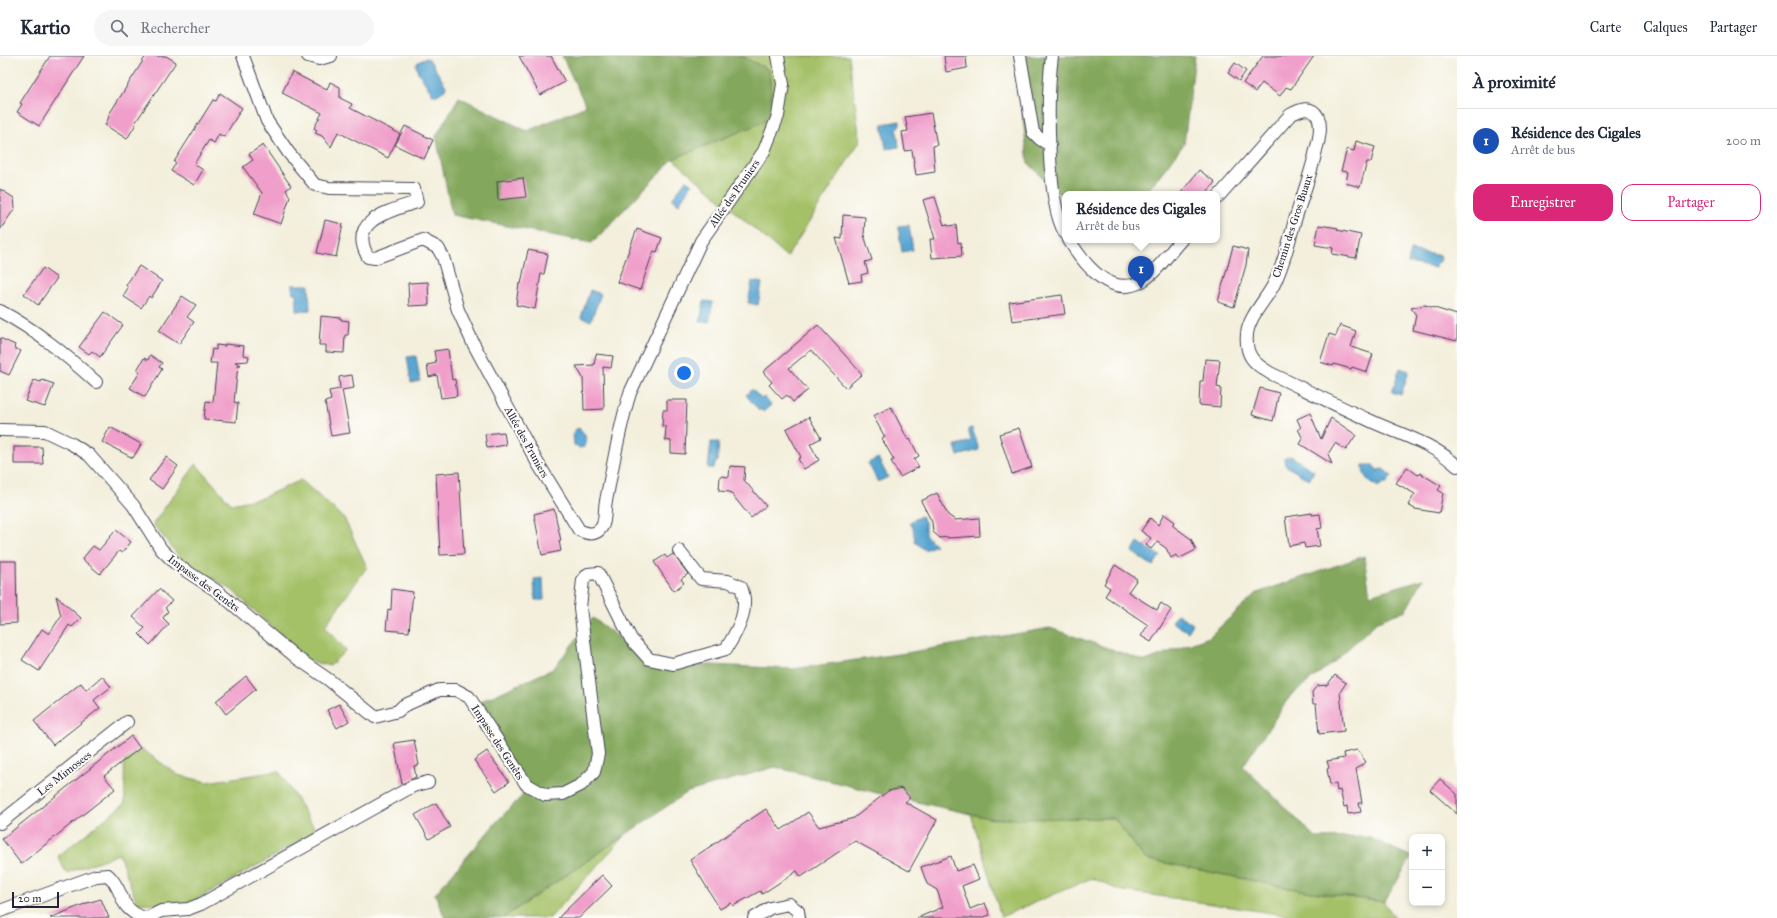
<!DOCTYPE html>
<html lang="fr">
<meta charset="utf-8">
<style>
body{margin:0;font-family:"IM FELL Great Primer",serif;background:#f6f6f7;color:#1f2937}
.controls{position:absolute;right:12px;bottom:12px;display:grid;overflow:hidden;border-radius:8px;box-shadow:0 2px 6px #0003}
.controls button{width:36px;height:36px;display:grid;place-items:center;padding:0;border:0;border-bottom:1px solid #e0e1e3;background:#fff;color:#1f2937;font:20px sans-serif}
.scale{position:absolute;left:12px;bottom:10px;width:47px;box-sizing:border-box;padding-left:4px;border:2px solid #22223b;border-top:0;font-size:11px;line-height:14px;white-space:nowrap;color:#22223b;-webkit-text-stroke:3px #fdfcf7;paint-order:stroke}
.you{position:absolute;left:684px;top:317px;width:14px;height:14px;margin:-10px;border:3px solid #fff;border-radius:50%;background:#1a73e8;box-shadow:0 0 0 6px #1a73e833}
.badge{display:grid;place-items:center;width:26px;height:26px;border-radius:50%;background:#db2777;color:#fff;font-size:13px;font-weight:700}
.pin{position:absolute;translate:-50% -33px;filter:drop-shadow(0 1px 2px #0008)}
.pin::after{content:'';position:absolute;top:21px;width:14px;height:12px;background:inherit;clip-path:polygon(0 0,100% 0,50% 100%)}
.popup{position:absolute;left:1062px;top:135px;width:158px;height:52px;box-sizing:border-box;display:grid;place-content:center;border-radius:8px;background:#fff;filter:drop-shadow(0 1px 3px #0005);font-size:13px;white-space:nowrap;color:#747a83}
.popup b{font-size:15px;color:#1f2937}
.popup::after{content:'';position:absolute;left:50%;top:100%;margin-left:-8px;border:8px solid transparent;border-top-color:#fff}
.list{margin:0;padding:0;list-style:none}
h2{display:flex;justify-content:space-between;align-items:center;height:52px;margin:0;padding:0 16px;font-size:17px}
h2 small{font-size:13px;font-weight:400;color:#747a83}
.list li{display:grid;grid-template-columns:26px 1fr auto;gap:12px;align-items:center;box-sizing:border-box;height:64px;padding:0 16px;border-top:1px solid #e0e1e3}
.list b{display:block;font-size:15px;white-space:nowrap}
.list p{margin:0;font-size:13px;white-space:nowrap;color:#747a83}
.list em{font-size:13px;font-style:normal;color:#747a83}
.actions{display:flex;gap:8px;padding:12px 16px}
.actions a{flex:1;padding:9px 0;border:1px solid #db2777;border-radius:12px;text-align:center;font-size:14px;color:#db2777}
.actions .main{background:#db2777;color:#fff}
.icon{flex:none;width:22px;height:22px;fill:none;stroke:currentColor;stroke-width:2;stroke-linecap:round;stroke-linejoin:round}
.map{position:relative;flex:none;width:1457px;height:862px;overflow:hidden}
header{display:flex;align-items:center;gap:24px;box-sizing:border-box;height:56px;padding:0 20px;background:#fff;border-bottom:1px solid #e0e1e3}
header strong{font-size:19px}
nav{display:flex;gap:22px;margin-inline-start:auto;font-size:14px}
.search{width:280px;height:36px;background:#f6f6f7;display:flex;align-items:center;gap:10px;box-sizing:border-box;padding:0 14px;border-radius:22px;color:#747a83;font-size:15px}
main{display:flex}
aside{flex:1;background:#fff}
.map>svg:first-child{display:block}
</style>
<header>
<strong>Kartio</strong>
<div class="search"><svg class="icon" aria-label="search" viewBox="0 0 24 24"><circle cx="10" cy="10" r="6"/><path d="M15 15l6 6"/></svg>Rechercher</div>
<nav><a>Carte</a><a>Calques</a><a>Partager</a></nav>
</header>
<main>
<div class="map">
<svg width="1457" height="862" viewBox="0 0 1457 862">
<rect width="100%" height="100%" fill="#fdfcf7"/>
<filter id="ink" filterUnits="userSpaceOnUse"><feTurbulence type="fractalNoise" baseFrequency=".025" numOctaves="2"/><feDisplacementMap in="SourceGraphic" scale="8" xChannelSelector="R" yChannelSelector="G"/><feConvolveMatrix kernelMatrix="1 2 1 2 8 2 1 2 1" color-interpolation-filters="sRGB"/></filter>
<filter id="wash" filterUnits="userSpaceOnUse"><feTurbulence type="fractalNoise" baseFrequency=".012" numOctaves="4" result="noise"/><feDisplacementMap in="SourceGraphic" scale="16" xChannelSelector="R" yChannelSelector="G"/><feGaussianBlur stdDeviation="0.9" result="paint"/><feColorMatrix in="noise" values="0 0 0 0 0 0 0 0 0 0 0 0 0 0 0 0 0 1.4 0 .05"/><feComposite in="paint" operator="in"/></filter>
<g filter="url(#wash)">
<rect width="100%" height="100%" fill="#f3efdc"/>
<!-- green -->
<path fill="#a4c168" stroke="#637252" d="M741,0H849L860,85L787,201L673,103L773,62L769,14Z
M196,408L231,448L261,442L301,424L344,462L367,511L325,570L346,594L330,610L309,605L232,534L181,503L153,468Z
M142,693L178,719L207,726L279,715L317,776L187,849L137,847L119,798L66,817L58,800L125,747L124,706Z
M971,758L993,763L1114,762L1145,803L1304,835L1384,846L1395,862H1305L1118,834L1092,822L1001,861Z
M625,779L550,862H503Z"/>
<!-- forest -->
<path fill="#83a75c" stroke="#52644c" d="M562,0H741L769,14L773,62L673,103L592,187L452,159L436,80L459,41L527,75L586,50Z
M1016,0H1195L1184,88L1145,138H1065V143L1028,107Z
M1364,500L1370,539L1423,523L1406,554L1378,565L1335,605L1291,639L1243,710L1316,782L1368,781L1412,801L1384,846L1305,835L1145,803L1114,762L993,763L877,737L775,711L688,736L503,862H445L435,838L500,762L523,739L481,645L553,613L593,562L652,606L792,613L906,597L1050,572L1145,605L1209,581L1257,537Z"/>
<!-- water -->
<path fill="#59a6d2" stroke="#3e6486" d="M426,2L429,3L446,30L445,34L437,39H433L418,16L416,9L418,6Z
M900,65V69L897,74L899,91L886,93L882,68Z
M686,124L692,128L679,148L672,143Z
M909,169L913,194L902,196L898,170Z
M1410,194L1441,200L1440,206H1436L1435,212L1408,207Z
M752,225L762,227L758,249L748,247Z
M292,229H309L310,254L297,255L296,237H293Z
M590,234L601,238L591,265L581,261Z
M704,245L713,246L709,266L700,265Z
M416,300L420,325L411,327L407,301Z
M1400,312L1409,315L1401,339L1392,336Z
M752,333L761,343L764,341L771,349L763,356L761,353L759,355L746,339Z
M579,372C584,376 589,384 584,391L580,392L574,389L573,378L575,374Z
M972,372L979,394L958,400L955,390L971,385L968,373Z
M711,386H719L717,406L715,408L714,412H708Z
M1291,400L1314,415L1309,424L1285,409L1284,402Z
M878,402L888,421L878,426L868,407Z
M1363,409H1373L1377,414L1383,413L1392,420L1387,427H1383L1380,431C1370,428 1362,421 1363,409Z
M921,460L925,466V479L936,489L925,494L915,486L913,472L910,466Z
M1138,486L1160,500L1153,510L1132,496Z
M543,522L544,544H535L534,523Z
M1177,558L1193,568L1188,576L1172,566Z"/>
<g id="blocks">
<!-- building -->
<path fill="#f09fca" d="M50,0H84L39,70L17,56L22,48L20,47Z
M146,0H166L176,6L135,67L136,68L127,83L105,69L109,61L108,60Z
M519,0H551L565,26L540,39Z
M944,0H966L967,12L946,16Z
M1263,0H1314L1291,33L1286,31L1280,40L1262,27L1255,36L1243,27Z
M1235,7L1246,15L1239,25L1228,17Z
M292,16L327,34L330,26L340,31V42L352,48L350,52L400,78L388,102L338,76L331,91L322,80L315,77L317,74L314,72L322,57L282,37Z
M220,37L242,52L224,81L219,78L214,87L209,84L194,108L203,114L194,129L171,115L176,107L174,106L213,44L216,45Z
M931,57L937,89L933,90L935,116L916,119L912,94L905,95L902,76L908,75L905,61Z
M405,70L433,84L424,103L395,89Z
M1356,85L1375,91L1371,106H1367L1360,131L1346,127L1348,116L1341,115L1347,93L1354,95Z
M263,89L291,130L286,134L290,141L281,168L254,158L262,137L243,111L253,104L249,98Z
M1199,114L1215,126L1206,138H1180Z
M523,122L526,141L498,144L497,125Z
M0,133L14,142L15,152L0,174Z
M935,141L944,169L947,168L948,170L956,169L958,187L961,186L962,200L932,202L930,183H935L923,144Z
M843,159L865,161L864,179L872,204L865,206L868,217L861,219L862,225L849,227L836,182L842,183Z
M325,164L343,168L336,201L317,197Z
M1319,169L1338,172L1337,174L1361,179L1356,202L1332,198L1333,192L1315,189Z
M637,173L662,182L657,196L654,195L651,202L640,234L617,226Z
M1233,190L1248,194L1246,209L1234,251L1218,246Z
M528,194L548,198L544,218H541L535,253L516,249L519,227L521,228Z
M139,210L162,225L151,242L149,240L141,252L123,240L128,232L126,229Z
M43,212L57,222L38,249L24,238Z
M428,226L429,249L409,250L408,227Z
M1062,239L1065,258L1012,265L1009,246Z
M182,240L196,249L187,261L194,266L179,288L159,275Z
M1425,249L1457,259V285L1413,274L1416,259L1411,252Z
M105,256L123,269L100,301L92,295L89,298L79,291Z
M321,260L341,262V264L349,265L348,279H345L344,297L326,296V289H319Z
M818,269L862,318L846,332L811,294L789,312L808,334L793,346L787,339L782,343L769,329L772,326L763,316Z
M1340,269L1356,275L1351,291L1373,298L1367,316L1352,311L1351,313L1334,308L1333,310L1320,306L1329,278L1336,280Z
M0,282L15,289L14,292L21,295L9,319L0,315Z
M225,288L244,290L243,299L249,300L248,305L235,306L241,309H238L234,346L238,347L236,366L204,363L206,345L213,346L217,307H210L212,293L216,294V289L225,290Z
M448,293L452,324L455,323L457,340L441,342L437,319L429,321L427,309L436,307L434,295Z
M596,298L613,300L611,312L603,311L604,353L584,354L583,322L576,310L594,309Z
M150,299L162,307L159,311L162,313L145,341L130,332L140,316L137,314L144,302L148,304Z
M1205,303L1220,304L1217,331L1221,332L1220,351L1199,349L1200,325H1203Z
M352,319L354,332L342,334L350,377L331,380L325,346L331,344L329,335L340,333L339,321Z
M34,324L41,326L42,324L54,328L45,351L25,345Z
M1260,332L1279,337L1273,365L1252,359Z
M667,344H687L685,398L671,397V385L665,384L666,371L662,370L663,354H667Z
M891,351L908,384L910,383L919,400L914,403L919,411L900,421L891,405L894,404L882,383L885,381L873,360Z
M1310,357L1321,383L1331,362L1356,379L1346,394L1335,387L1328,398L1332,408L1300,388L1303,383L1298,373L1301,372L1297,363Z
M809,361L821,382L810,388L819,404L804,413L798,403L801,401L786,373Z
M110,371L141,388L133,402L102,386Z
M1019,372L1032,411L1012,418L999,378Z
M504,376L506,389L487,392L485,378Z
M14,391H42L43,408H14Z
M166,401L178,410L162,433L149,424Z
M730,410L745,411L744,424L766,450L751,462L730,436L719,435L720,420L729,421Z
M1407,411L1418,419L1420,417L1441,430L1438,434L1443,437L1439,457L1415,453L1408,449L1415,438L1396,427Z
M459,416L464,498L440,499L436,418Z
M937,437L948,459L955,464L979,462L980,480L948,482V481L940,482L933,476L932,466L921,445Z
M554,453L561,485H559L561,495L542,499L534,458Z
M1312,457V459L1320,458L1322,472L1317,473L1320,490L1305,492L1304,487L1289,490L1285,461Z
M1164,458L1175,466L1172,469L1191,483L1196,494L1178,503L1176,499L1171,502L1166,492L1157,486L1151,493L1146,489L1151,482L1141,475L1150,462L1158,469Z
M116,474L131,486L122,497L119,495L100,518L82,503L93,490L99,494Z
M673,498L688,518L681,523L684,527L674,535L654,506L665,499L667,502Z
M0,505H16L17,567L0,568Z
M1115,509L1137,523L1128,536L1157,554L1161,547L1171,554L1151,586L1141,580L1148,569L1105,540L1110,532L1104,528Z
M159,533L172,545L165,552L168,555L163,562L169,568L150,589L139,578L145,572L133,561Z
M392,533L413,536L409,576L386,574L388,553L391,554Z
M56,540L81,562L72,571L69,569L39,615L22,604L42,573L49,578L61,560Z
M1335,619L1346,627L1340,636L1344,675L1319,678L1316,648H1313L1312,636L1317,630L1327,629Z
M102,620L111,631L94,644L100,652L53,689L34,665L81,627L86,634Z
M246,620L256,633L226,658L216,645Z
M339,648L349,665L337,672L327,654Z
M131,680L140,692L104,720L115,733L21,808L2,783Z
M414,684L419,709L414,710L416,721L402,728L394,687Z
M1357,694L1366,706L1356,713L1362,747H1359L1361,756L1348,758L1347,750L1344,751L1340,734L1337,735L1336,728L1330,729L1327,713L1329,712L1327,705L1344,702L1343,697Z
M487,695L509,726L496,735L474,704Z
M1440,723L1457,738V758L1430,734Z
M902,732L910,742L905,746L937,764L909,815L855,785L801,821L797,815L762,838L760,835L733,850L731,847L720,853L690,804L766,753L781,774L808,756L819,771L854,762L888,735Z
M436,747L450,771L429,783L415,759Z
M951,800L956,815L973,809L979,823L962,830L970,853L985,847L990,859L981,862H917L943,851L937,834L927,828L921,811Z
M602,819L612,830L579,862H558Z
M101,843L109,862H50L87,847Z"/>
</g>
</g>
<g filter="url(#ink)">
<use href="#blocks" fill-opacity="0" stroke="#414153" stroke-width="1"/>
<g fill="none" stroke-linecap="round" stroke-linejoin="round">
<defs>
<path id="street" d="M243,0L267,65L288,96L315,129L329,132L414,133L417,146C390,155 347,164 368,201L375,202L423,184L438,192L443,201L458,254L473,287L537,406L579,474C587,478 595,480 601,472C606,466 604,453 606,445C613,409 619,372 630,337L701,185L764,95L778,60L783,28L778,0
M308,0L319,3L331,0
M1020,0L1033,76L1040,83L1050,89
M1052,0C1047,38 1046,146 1065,177
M1217,142L1290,59C1299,54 1311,48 1318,61C1322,70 1319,85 1316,94C1311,118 1302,141 1295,164C1289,185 1284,208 1274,228C1266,244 1249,260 1247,278C1245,299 1253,307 1270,317C1304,333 1337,350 1371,365C1401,379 1433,387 1457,410
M1069,184C1084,208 1111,243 1142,225C1157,216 1169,197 1181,184
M0,255C36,274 66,299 96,326
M0,374L45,375L72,388L89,399L133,449L161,493L177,509L217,535L297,602L329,624L375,661L398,655L403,650L439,634H456L469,641L526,728L545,739L563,738L581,729L594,716L598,698L580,552L583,524L588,518L598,517L631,583L649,603L673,608L726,593C738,574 750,554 741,531L728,525L701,523L679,495
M0,767L127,666
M0,855L96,820L108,819C126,836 116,851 144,862
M147,862L161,855L188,853L201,848L413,730L428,726
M754,862L770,852L789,848L798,855L799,862"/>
</defs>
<!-- street casing -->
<use href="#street" stroke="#414153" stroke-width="14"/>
<!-- street -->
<use href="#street" stroke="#fff" stroke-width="12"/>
</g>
</g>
<g text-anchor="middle" stroke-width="4" stroke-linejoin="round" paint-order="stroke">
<!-- street labels -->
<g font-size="11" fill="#22223b" stroke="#fdfcf7">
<text transform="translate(734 137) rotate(-55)" y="4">Allée des Pruniers</text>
<text transform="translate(1292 170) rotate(-72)" y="4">Chemin des Gros Buaux</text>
<text transform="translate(527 386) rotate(61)" y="4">Allée des Pruniers</text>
<text transform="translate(204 527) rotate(37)" y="4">Impasse des Genêts</text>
<text transform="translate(498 686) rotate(57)" y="4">Impasse des Genêts</text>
<text transform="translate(64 717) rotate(-38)" y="4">Les Mimosees</text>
</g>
</g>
</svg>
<div class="controls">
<button>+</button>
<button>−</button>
</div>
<div class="scale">20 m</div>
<div class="you"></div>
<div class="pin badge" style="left:1141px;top:233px;background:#1a4fb4">1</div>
<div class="popup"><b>Résidence des Cigales</b>Arrêt de bus</div>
</div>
<aside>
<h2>À proximité<small></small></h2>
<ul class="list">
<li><span class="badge" style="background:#1a4fb4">1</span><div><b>Résidence des Cigales</b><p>Arrêt de bus</p></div><em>200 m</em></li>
</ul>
<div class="actions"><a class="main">Enregistrer</a><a>Partager</a></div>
</aside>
</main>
